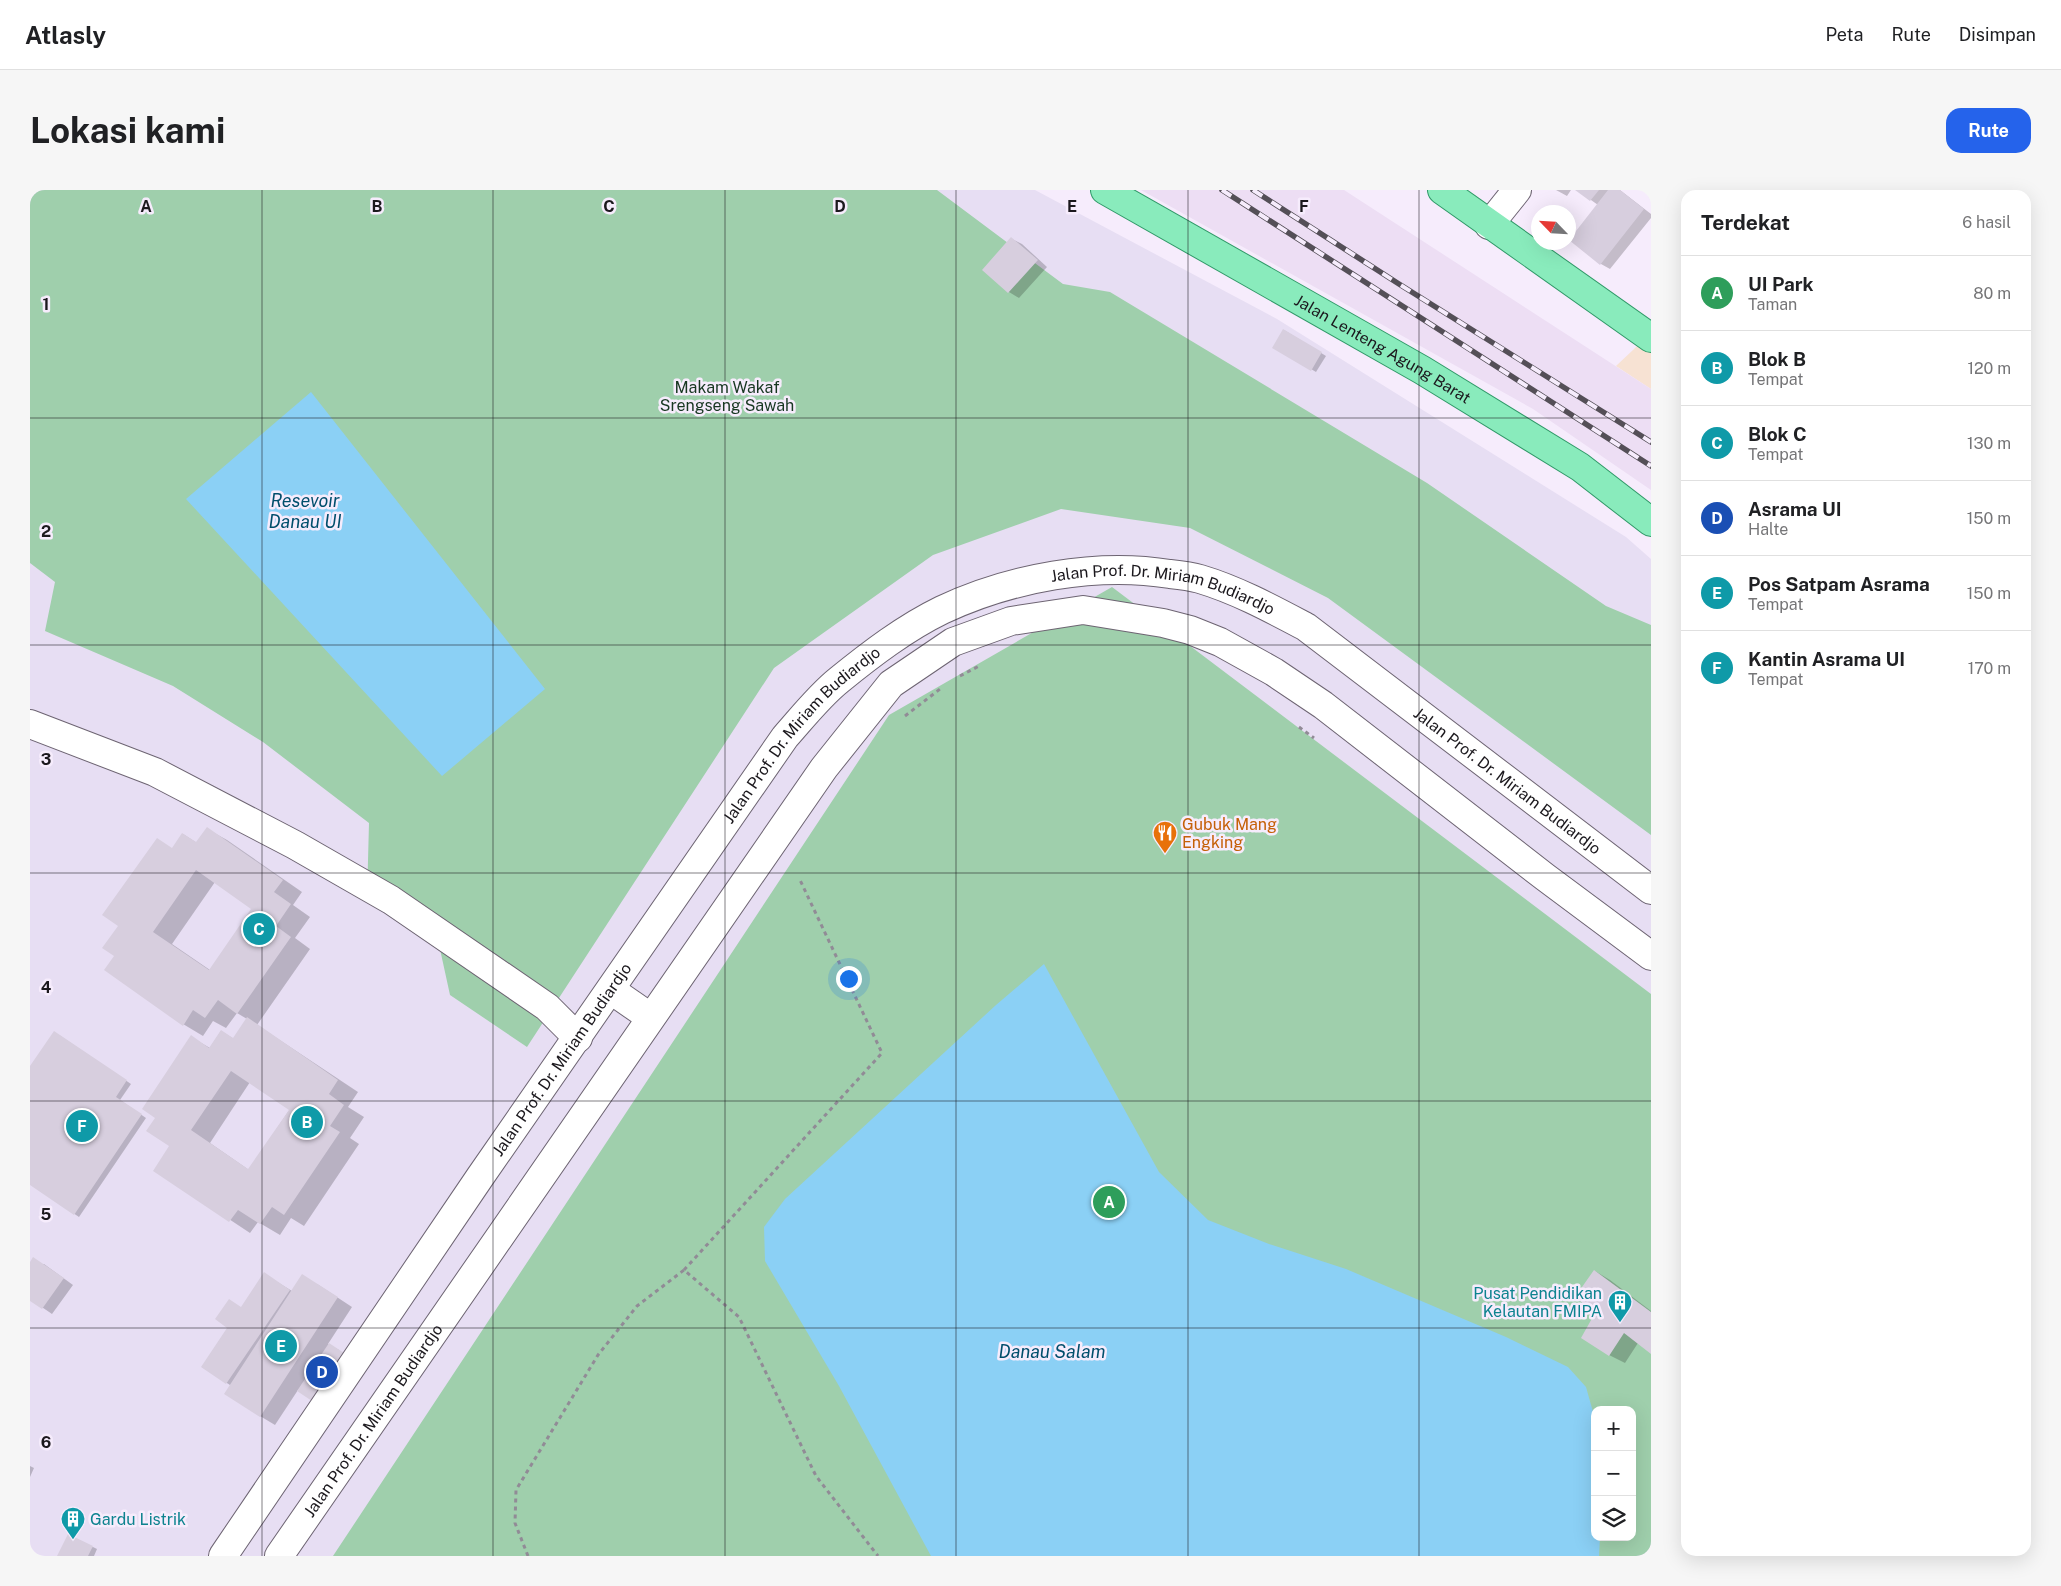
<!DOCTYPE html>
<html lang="id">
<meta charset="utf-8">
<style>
body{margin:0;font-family:"Public Sans",sans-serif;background:#f6f6f6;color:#202124}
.controls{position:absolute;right:15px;bottom:15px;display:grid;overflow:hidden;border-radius:10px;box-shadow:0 5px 20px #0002}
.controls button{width:45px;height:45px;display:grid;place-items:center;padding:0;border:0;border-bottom:1px solid #e0e0e0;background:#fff;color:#202124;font:25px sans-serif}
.compass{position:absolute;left:1501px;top:15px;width:45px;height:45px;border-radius:50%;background:#fff;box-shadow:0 5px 20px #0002;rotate:295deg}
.you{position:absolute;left:818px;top:788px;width:18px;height:18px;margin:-12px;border:4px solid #fff;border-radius:50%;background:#1a73e8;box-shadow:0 0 0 8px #1a73e833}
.badge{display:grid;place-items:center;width:32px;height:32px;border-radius:50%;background:#2563eb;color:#fff;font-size:16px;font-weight:700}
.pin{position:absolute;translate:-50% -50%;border:2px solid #fff;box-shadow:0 1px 5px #0006}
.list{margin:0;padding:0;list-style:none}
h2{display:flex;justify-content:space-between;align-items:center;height:65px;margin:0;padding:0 20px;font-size:21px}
h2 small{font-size:16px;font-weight:400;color:#757577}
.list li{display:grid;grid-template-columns:32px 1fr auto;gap:15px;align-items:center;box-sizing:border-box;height:75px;padding:0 20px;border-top:1px solid #e0e0e0}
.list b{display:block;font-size:19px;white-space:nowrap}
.list p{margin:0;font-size:16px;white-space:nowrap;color:#757577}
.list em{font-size:16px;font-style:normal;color:#757577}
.icon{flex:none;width:28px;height:28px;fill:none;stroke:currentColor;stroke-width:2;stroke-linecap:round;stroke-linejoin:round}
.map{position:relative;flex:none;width:1621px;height:1366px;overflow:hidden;border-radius:15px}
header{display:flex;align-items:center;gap:30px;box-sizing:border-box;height:70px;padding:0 25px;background:#fff;border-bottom:1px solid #e0e0e0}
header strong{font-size:24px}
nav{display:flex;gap:28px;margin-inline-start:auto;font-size:18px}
.intro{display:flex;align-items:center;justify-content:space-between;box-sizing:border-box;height:120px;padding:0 30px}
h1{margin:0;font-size:35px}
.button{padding:12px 22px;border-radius:15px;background:#2563eb;color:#fff;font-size:18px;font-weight:700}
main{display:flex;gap:30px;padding:0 30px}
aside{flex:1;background:#fff;border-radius:15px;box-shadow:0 5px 20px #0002}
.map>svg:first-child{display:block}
</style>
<header>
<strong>Atlasly</strong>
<nav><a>Peta</a><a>Rute</a><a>Disimpan</a></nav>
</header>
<div class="intro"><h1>Lokasi kami</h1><a class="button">Rute</a></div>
<main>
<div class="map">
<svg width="1621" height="1366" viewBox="0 0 1621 1366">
<rect width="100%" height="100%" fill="#f6ecfc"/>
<!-- commercial -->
<path fill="#f7e2d3" d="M1621,143V199L1586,176Z"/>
<!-- built -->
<path fill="#eddef4" d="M1111,0H1314L1621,199V300L1503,219Z"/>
<!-- education -->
<path fill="#e7def3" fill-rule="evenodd" d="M0,0H1005L1247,129L1596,347L1621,369V1366H0ZM1565,1220H1602V1347H1565Z"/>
<!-- green -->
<path fill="#9fcfac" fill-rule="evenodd" d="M0,0H907L1033,94L1080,102L1397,293L1576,416L1621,435V645L1298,408L1160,338L1031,319L903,365L744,478L497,857L420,805L403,727L337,708L339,633L233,552L143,496L15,441L25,392L0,373Z
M1082,397L1621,804V1366H303L859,525ZM1565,1220H1602V1347H1565Z"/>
<!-- water -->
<path fill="#8bd0f5" d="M281,202L515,499L412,586L156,309Z
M1014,774L1129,982L1178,1030L1239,1054L1316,1079L1476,1147L1538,1177L1556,1197L1565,1229V1347H1570L1569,1366H901L809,1196L735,1071L734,1037L755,1009L966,815Z"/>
<!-- shadow -->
<path fill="#0003" fill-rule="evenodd" d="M1526,0H1541L1537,6Z
M1547,0H1590L1621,24V28L1580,79L1571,74L1568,15Z
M982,49L992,54L1017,77L989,108L979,102L954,80Z
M1254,140L1296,166L1286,182L1244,157Z
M177,639L197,650L272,702L263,715L280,727L265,748L280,759L227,835L328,902L318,917L334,927L320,948L329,954L274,1036L261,1028L250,1045L228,1032L220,1043L125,980L141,956L127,927L161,847L180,858L191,841L204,849L217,829L207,823L196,838L183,831L173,846L153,834L86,766L143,659L153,644L167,653ZM185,692L223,719L180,780L142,754ZM220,892L260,919L219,980L180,953Z
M29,845L101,894L90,910L116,928L49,1027L0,994V878Z
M0,1074H14L43,1095L22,1124L0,1109Z
M1565,1081L1580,1090L1621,1121V1163L1608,1153L1595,1173L1579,1165L1567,1122Z
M244,1090L262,1101L287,1094L322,1117L298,1154L309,1160L268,1200L245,1235L230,1226L200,1195L172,1177L211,1118Z
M0,1276L4,1278L0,1287Z
M63,1357L67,1359L64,1366H29Z"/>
<!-- building -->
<path fill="#d7cede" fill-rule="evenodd" d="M1545,0H1569L1560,11Z
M1578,0H1590L1614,19L1570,75L1539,50Z
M981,47L1008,70L978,103L952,80Z
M1253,139L1292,162L1281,181L1242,158Z
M177,637L253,690L244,702L261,714L246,736L261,747L207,824L188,810L175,828L163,820L153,836L74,780L84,766L72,758L88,736L72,725L127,648L142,658L152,643L166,652ZM166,680L221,719L179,780L123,742Z
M217,827L308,890L299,904L314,915L300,936L310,942L254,1025L242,1017L230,1034L208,1020L199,1032L123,981L139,956L116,941L125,928L112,919L161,845L179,858L191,840L203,848ZM201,881L259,920L218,979L161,940Z
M24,841L97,890L86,907L112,924L44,1025L0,995V876Z
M3,1067L34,1088L12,1119L0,1111V1072Z
M1564,1080L1621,1122V1164L1594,1143L1579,1166L1551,1148L1565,1123L1545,1107Z
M234,1082L260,1100L196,1194L171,1177L197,1138L185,1129L199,1109L211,1117Z
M272,1084L308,1107L230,1227L194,1204Z
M299,1153L317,1165L285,1213L267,1201Z
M38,1344L63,1356L58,1366H27Z"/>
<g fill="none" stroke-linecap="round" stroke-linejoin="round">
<defs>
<g id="minor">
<path d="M1459,35L1487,0"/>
<path d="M0,534L125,582L265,655L361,710L517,817L548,848"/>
<path d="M581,800L620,827"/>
<path id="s1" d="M193,1366L450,987L755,547C772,528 789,506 809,490C841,464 875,438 912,420C980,388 1066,372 1140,384C1150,385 1160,386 1170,389C1207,400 1242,419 1276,437L1621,700"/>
<path id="s2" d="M249,1366L794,578L861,494L923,452L981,431L1053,420L1133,433L1160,440L1190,452L1244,482L1293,515L1515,687L1621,766"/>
</g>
<g id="major">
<path id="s3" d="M1075,0L1392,180L1550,277L1621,332"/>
<path d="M1412,0L1621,148"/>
</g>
</defs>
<!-- minor casing -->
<use href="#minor" stroke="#6d6472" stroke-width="30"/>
<!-- major casing -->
<use href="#major" stroke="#309968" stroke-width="30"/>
<!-- path -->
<path stroke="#918b96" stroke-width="3" stroke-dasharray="4 4" stroke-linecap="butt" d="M930,486L951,475
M875,526L910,499
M1269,537L1284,548
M654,1080L852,863L770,690
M498,1366L485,1333L486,1300L568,1165L607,1116L654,1080L709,1127L786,1286L848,1366"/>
<!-- minor -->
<use href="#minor" stroke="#fff" stroke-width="28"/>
<!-- major -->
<use href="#major" stroke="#89ebbc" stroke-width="28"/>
<defs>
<path id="rail" d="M1192,0L1621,276
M1223,0L1369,94L1621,252"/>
</defs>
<!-- rail casing -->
<use href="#rail" stroke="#544f57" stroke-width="5.5"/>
<!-- rail -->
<use href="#rail" stroke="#f6ecfc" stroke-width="4" stroke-dasharray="11" stroke-linecap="butt"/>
</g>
<!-- grid -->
<path fill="none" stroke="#1b181d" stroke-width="1" stroke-opacity="0.55" d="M232,0V1366M463,0V1366M695,0V1366M926,0V1366M1158,0V1366M1389,0V1366M0,228H1621M0,455H1621M0,683H1621M0,911H1621M0,1138H1621"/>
<!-- icons -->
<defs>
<symbol id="restaurant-pin" viewBox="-11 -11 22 30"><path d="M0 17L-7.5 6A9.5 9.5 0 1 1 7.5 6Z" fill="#e8710a" stroke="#f6ecfc"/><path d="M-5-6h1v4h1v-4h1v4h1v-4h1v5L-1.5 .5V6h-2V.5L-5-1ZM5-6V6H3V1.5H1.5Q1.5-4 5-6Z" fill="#fff"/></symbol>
<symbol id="building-pin" viewBox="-11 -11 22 30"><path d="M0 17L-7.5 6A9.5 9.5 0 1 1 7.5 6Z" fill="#0f9aa8" stroke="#f6ecfc"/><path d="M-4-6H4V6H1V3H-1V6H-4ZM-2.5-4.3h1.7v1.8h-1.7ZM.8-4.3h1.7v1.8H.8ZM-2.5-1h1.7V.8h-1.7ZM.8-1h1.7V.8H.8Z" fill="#fff"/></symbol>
</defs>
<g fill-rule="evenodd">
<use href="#restaurant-pin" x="1121" y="629" width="28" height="38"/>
<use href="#building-pin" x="1576" y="1098" width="28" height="38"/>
<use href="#building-pin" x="29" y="1315" width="28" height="38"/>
</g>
<g text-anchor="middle" stroke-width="5" stroke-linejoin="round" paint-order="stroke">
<!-- street labels -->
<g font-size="16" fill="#1b181d" stroke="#f6ecfc">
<text dy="6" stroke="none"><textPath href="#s3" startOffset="320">Jalan Lenteng Agung Barat</textPath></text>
<text dy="6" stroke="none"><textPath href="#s1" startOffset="1426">Jalan Prof. Dr. Miriam Budiardjo</textPath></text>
<text dy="6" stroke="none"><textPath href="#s1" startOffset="1006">Jalan Prof. Dr. Miriam Budiardjo</textPath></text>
<text dy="6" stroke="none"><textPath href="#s1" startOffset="1831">Jalan Prof. Dr. Miriam Budiardjo</textPath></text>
<text dy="6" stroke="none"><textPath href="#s1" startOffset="601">Jalan Prof. Dr. Miriam Budiardjo</textPath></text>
<text dy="6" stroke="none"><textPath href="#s2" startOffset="165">Jalan Prof. Dr. Miriam Budiardjo</textPath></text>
</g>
<!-- park labels -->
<g font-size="16" fill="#173721" stroke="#f6ecfc">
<text x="697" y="203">Makam Wakaf<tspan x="697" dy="18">Srengseng Sawah</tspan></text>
</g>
<!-- food labels -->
<g font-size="16" fill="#c56008" stroke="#f6ecfc" text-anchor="start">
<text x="1152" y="640">Gubuk Mang<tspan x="1152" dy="18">Engking</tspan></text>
</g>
<!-- culture labels -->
<g font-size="16" fill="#0d838f" stroke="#f6ecfc" text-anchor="end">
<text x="1572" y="1109">Pusat Pendidikan<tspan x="1572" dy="18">Kelautan FMIPA</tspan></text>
<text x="60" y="1335" text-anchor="start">Gardu Listrik</text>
</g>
<!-- water labels -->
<g font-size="18" font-style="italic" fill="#004e6c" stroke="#f6ecfc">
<text x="275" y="317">Resevoir<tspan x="275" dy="21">Danau UI</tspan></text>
<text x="1022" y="1168">Danau Salam</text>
</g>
</g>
<g font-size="16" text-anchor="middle" font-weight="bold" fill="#1b181d" stroke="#f6ecfc" stroke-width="5" stroke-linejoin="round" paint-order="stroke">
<text x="116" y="22">A</text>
<text x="347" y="22">B</text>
<text x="579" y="22">C</text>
<text x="810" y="22">D</text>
<text x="1042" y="22">E</text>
<text x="1274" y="22">F</text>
<text x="16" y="120">1</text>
<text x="16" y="347">2</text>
<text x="16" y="575">3</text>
<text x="16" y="803">4</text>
<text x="16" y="1030">5</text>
<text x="16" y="1258">6</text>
</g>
</svg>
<div class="controls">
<button>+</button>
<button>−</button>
<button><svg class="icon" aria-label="layers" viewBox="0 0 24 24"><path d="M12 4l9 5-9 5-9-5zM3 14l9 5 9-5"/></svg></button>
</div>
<svg class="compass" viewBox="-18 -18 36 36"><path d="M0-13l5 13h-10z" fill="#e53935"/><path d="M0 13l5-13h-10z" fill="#757577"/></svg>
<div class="you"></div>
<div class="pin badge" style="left:1079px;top:1012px;background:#2e9e5b">A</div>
<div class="pin badge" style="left:277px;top:932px;background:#0f9aa8">B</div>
<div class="pin badge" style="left:229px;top:739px;background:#0f9aa8">C</div>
<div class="pin badge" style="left:292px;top:1182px;background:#1a4fb4">D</div>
<div class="pin badge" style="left:251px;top:1156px;background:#0f9aa8">E</div>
<div class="pin badge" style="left:52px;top:936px;background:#0f9aa8">F</div>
</div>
<aside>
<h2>Terdekat<small>6 hasil</small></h2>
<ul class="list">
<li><span class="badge" style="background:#2e9e5b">A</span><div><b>UI Park</b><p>Taman</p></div><em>80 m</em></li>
<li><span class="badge" style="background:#0f9aa8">B</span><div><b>Blok B</b><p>Tempat</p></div><em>120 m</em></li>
<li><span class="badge" style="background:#0f9aa8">C</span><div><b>Blok C</b><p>Tempat</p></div><em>130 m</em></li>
<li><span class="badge" style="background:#1a4fb4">D</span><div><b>Asrama UI</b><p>Halte</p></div><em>150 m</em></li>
<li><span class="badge" style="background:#0f9aa8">E</span><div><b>Pos Satpam Asrama</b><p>Tempat</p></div><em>150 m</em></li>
<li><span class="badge" style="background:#0f9aa8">F</span><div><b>Kantin Asrama UI</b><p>Tempat</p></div><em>170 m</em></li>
</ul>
</aside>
</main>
